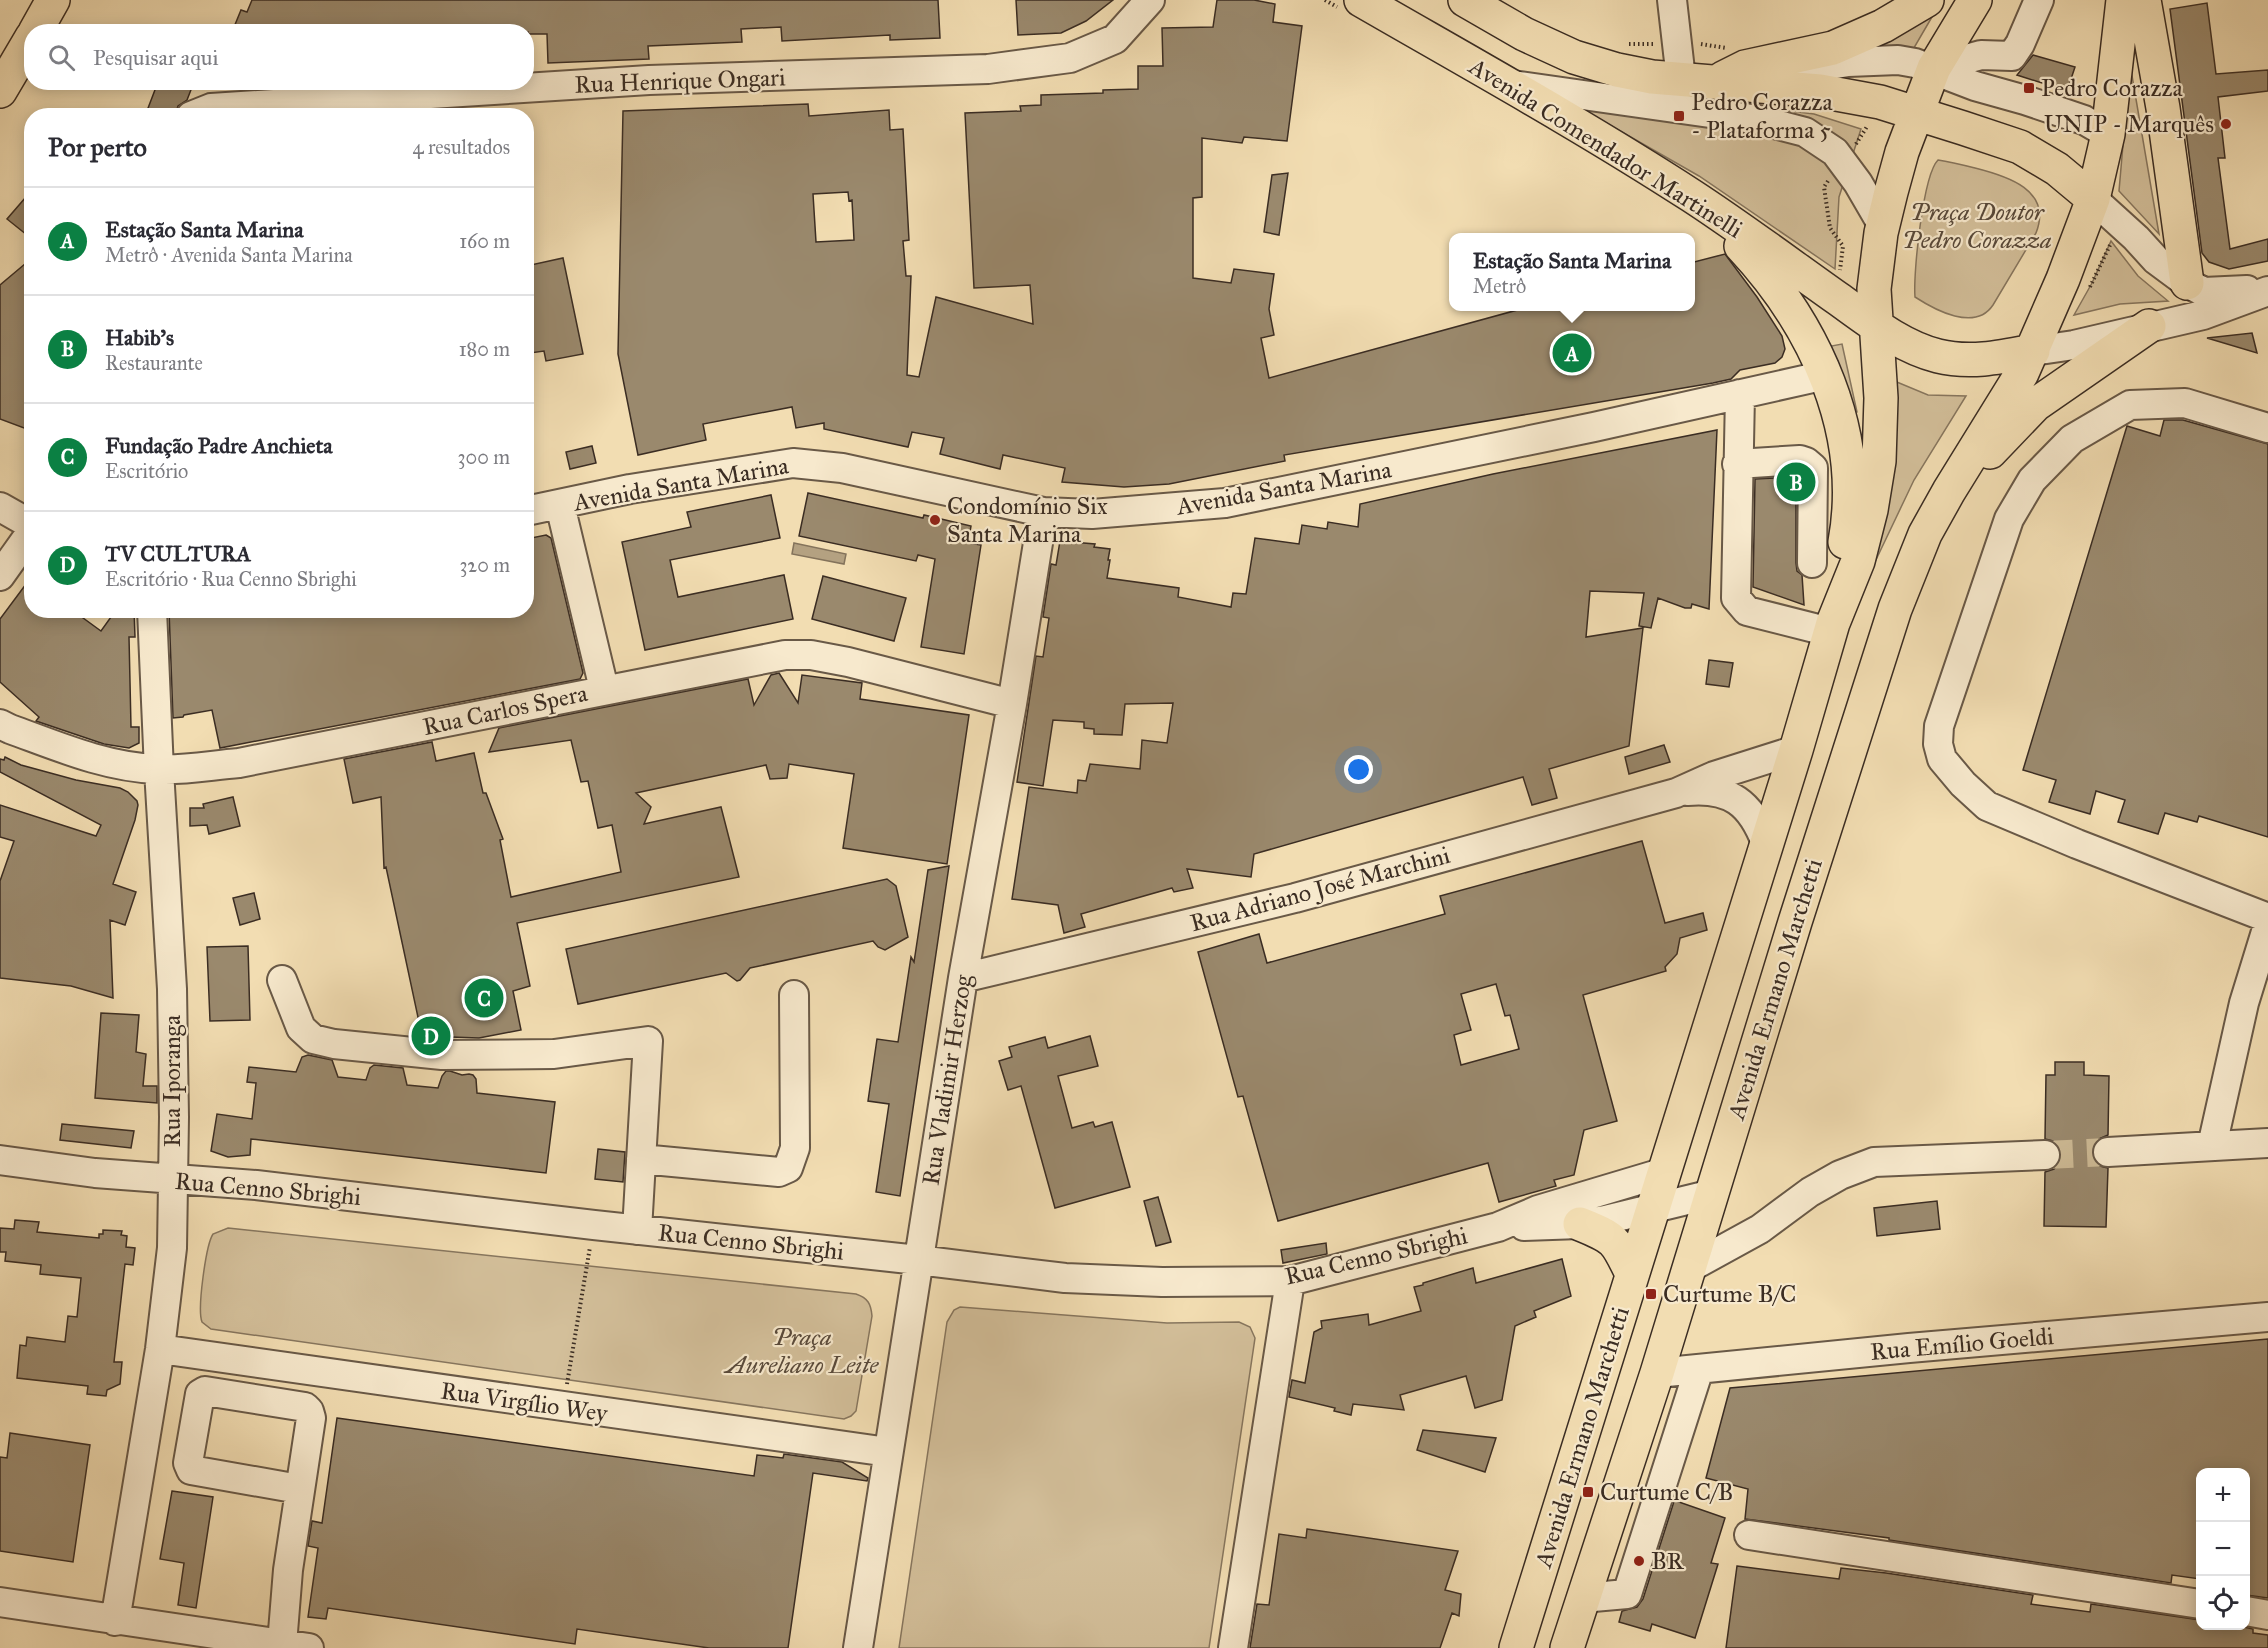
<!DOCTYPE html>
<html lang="pt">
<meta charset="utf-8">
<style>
body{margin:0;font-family:"IM FELL Great Primer",serif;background:#f2f2f3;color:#2b2b33}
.controls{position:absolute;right:18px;bottom:18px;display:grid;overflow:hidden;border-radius:12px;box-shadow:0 3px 15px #0003}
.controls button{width:54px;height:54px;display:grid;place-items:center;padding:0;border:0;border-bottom:2px solid #e1e1e2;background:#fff;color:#2b2b33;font:30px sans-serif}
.you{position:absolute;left:1359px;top:770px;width:21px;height:21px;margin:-15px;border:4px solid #fff;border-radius:50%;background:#1a73e8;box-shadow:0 0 0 9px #1a73e833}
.badge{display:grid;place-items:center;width:39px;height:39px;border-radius:50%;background:#0b8043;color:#fff;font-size:20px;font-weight:700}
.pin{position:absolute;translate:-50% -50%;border:3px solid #fff;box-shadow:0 2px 6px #0006}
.popup{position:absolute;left:1449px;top:233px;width:246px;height:78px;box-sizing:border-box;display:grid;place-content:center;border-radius:12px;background:#fff;filter:drop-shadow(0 2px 4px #0005);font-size:20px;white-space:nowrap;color:#7c7c81}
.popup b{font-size:22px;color:#2b2b33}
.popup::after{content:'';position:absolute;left:50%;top:100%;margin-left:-12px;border:12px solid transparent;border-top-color:#fff}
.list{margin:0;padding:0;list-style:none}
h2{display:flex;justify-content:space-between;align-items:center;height:78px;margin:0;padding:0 24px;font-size:26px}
h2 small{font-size:20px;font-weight:400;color:#7c7c81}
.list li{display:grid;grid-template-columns:39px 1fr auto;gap:18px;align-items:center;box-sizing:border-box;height:108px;padding:0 24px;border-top:2px solid #e1e1e2}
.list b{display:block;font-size:22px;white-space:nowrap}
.list p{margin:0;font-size:20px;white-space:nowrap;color:#7c7c81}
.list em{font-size:20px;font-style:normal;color:#7c7c81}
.icon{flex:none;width:33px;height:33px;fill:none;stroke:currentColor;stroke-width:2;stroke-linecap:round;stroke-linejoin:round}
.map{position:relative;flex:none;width:2268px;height:1648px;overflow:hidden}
.search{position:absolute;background:#fff;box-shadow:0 3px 15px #0003;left:24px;top:24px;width:510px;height:66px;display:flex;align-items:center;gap:15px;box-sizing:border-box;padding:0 21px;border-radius:24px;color:#7c7c81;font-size:22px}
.panel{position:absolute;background:#fff;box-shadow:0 3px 15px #0003;left:24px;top:108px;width:510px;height:510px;border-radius:24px}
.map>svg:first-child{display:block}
</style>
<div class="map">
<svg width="2268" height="1648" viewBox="0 0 2268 1648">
<rect width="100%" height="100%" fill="#f2ddb2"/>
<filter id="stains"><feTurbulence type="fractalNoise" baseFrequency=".00333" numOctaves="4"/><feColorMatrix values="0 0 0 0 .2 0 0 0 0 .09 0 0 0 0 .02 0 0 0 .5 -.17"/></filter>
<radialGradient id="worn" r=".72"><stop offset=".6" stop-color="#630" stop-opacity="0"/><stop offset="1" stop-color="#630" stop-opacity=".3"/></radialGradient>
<!-- green -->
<path fill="#d3bf9a" stroke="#87765e" stroke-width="1.5" d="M1936,10L1911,53L1840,56Z
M2130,64L2159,234L2119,191Z
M1529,79L1814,114L1861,129L1839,197L1835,269L1699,176Z
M1938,160C1951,162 1963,165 1975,168C2007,176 2053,190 2036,233L1993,305C1975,332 1935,310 1915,297C1913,274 1923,175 1938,160Z
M2111,241L2138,276L2168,301L2120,304L2074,315L2092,283Z
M1842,344L1857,412L1847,414L1826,347Z
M1892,380L1928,395L1966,396L1914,480L1864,585Z
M228,1228L856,1294C868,1298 871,1304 872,1316L856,1411L851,1416L844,1419L211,1329L202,1322C197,1309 206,1245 213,1234Z
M960,1307L1167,1323L1239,1322L1250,1327L1255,1338L1209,1648H899L947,1322L954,1310Z"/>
<!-- water -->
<path fill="#b4a181" stroke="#84735b" stroke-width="1.5" d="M794,543L846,554L844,564L792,554Z"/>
<!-- building -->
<path fill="#9a896d" stroke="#3b2d23" stroke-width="1.5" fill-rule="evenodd" d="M252,0H938L940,38L890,40V35L782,41L781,27L741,29L742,42L648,46L649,59L548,63L547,34H528V32H232L241,10L247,12Z
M1016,0H1113L1086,21L1061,33L1018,35Z
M1217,0H1254L1275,4L1273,22L1302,26L1287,141L1244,137L1242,143L1202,138V197L1193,198V278L1231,283L1234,269L1274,274L1269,309L1274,335L1261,338L1269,378L1532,306H1690V263L1725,254L1757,297L1782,336L1785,349L1782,357L1775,363L1740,370L1731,379L1713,383L1284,455L1285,461L1169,484L1124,487L1062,482L1065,468L1003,455L1000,469L940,454L944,438L912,432L908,447L824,429V423L796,428L792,407L703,424L706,440L638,455L618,354L623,111L808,104L809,116L889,110L890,130L903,129L909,240L903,241L906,276H911L907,375L919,377L936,297L1033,324L1030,285L974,288L965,113L1021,111L1020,106L1041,105V95L1103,93V90L1138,89V66H1163L1162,28L1213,27ZM848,192L849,201L852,200L854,240L816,242L813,194Z
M2207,3L2216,74L2268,70V91L2218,97L2225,158H2218L2230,249L2268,239V261L2229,269L2209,262L2202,253L2170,9Z
M2033,55L2075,67L2067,91L2017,75Z
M158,82H194L187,100L178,106L175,116H145Z
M1288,173L1279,235L1264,232L1272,175Z
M32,190V239L7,219Z
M32,258V431L0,419V285Z
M563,258L583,354L546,361L544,351L530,353L526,338V266Z
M2252,333L2257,353L2207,338Z
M2164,420H2183L2268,444V837L2199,816L2197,822L2165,813L2158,834L2118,822L2125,800L2096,791L2090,814L2049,802L2056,780L2023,770L2127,426L2160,436Z
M1717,430L1709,609L1692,604L1691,608H1685L1658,598L1651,628L1639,626L1644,593L1590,591L1586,637L1643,628L1629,746L1549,769L1557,798L1532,805L1523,777L1254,854L1251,877L1187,869L1193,888L1174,892L1172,888L1081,914L1085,927L1064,933L1058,905L1012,899L1029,787L1077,793L1078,780L1086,781L1090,764L1140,769L1142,740L1167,743L1173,703L1125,704L1122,735L1094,734V729L1084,728V722L1053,720L1043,786L1017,782L1036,656L1043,657L1049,618L1043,617L1051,564L1056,565L1060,541L1095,544L1094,547L1110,549L1108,560H1110L1107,578L1179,588L1178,597L1231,607L1233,593L1246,594L1255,538L1299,544L1302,525L1327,529L1328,522L1358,527L1360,504L1493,474Z
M592,446L596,463L570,469L566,452Z
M1796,477V563L1797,571L1802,575L1804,605L1753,587L1755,479Z
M808,493L923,518L924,515L971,526L968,543L981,545L964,654L921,647L935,559L918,555L916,561L799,536Z
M771,495L780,538L670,560L678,597L784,575L793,619L645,650L622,542L691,527L687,512Z
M546,535L551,538L583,673L580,679L220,748L212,710L184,715L183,717L173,718L169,610H526V539Z
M32,576V610H72L101,631L116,610H134L135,637H129L131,727H139V743L129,748L104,744L36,721L39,717L0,682V619Z
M823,576L906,598L894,641L812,619Z
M1709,660L1733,663L1729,687L1706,684Z
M779,673L798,703L802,675L862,683L860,699L969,715L947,864L843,848L854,774L789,764L787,778L770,779L766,765L636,793L651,807L644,824L721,807L739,877L517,923L530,986L513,991L521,1030L479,1038L422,1036L393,900L386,867L384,868L381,797L353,803L344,759L432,742L436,761L474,753L483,793H486L503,839L500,840L511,897L621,872L612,825L598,828L588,781L581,782L571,740L489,752L499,728L748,679L754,705L771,675Z
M1664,745L1670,762L1629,774L1625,757Z
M5,757L21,765L76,780L120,788L128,792L137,801L138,805L135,820L113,884L136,892L125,925L110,920L113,998L71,986L0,978V881L14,841L0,837V805L96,836L101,825L0,772V759L4,760Z
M233,797L240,826L209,834L207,825L190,826V808H204L203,804Z
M1642,841L1665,923L1703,913L1707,930L1680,938L1677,954L1665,967L1666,971L1583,995L1617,1121L1584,1130L1574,1175L1554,1180L1556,1186L1499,1202L1488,1163L1278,1221L1243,1096L1238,1097L1198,952L1259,934L1267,963L1445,914L1440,896ZM1496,984L1505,1016L1510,1015L1519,1049L1461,1065L1454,1035L1471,1030L1461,994Z
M949,866L900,1196L876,1192L889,1104L868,1101L877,1039L898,1042L911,957L914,962L928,870Z
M887,879L896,886L908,937L885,950L878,947L873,941L750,968L740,980L737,981L726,973L578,1004L566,949Z
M254,893L260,919L240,925L233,898Z
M248,946L250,1020L210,1021L207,947Z
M101,1013L139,1015L136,1052L146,1054L143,1086H157V1103L95,1098Z
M1090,1036L1098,1066L1058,1076L1072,1128L1093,1122L1095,1127L1112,1122L1130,1187L1055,1208L1021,1086L1008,1090L999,1061L1012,1057L1009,1047L1045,1037L1048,1048Z
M308,1055L332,1060L338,1077L366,1080L370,1068L374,1065L403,1068L407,1085L438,1088L442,1076L446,1071H450L462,1075L469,1074L473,1075L476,1079L477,1093L555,1102L546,1173L251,1139L250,1155L228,1157L211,1151L217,1114L252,1119L256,1083L247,1082L249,1067L296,1072L302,1057Z
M2055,1062H2084V1075L2109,1076L2108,1135L2099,1139L2093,1145L2092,1152L2095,1161L2100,1166L2108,1168L2106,1227L2044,1226L2045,1172L2054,1169L2059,1163L2061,1155L2059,1146L2053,1141L2045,1139L2046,1075H2055Z
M62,1124L134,1131L131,1148L60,1140Z
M598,1149L625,1152L623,1182L595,1179Z
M1158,1197L1171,1242L1156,1246L1144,1201Z
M1937,1201L1940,1229L1877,1236L1874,1208Z
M15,1220L39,1222L37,1232L99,1238V1234H103V1230L122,1231L121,1235L127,1236L126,1247L135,1248L133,1265L125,1264L114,1362H122L120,1384L107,1390L106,1396L87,1394L88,1386L17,1378L20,1345L26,1346L27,1337L65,1342L68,1316L77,1317L81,1278L40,1274L41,1265L5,1261L6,1252H0V1228L14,1229Z
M1326,1243L1327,1254L1283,1263L1281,1250Z
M1562,1259L1571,1296L1534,1311L1536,1317L1515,1326L1502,1400L1475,1408L1466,1376L1400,1395L1404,1410L1353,1404L1351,1415L1334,1411L1335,1408L1289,1397L1292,1380L1305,1383L1314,1332L1322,1328L1321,1321L1368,1314L1369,1325L1421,1311L1414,1287L1423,1285V1283L1473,1268L1476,1283Z
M2268,1339V1598L2246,1595V1473H2200V1579L2172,1575L2171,1583L1889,1540V1538L1745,1519L1748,1489L1706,1478L1730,1388Z
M337,1418L754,1476L757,1455L783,1458L784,1454L842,1462L868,1478L867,1481L813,1473L788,1648H709L577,1629L575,1644L328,1608L326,1619L308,1617L318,1548L308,1546L312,1521L322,1523Z
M1423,1430L1496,1438L1485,1472L1417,1450Z
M10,1433L90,1445L73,1562L0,1551V1457L7,1458Z
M172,1491L213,1497L196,1608L178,1605L184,1563L160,1559Z
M1677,1492L1676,1501L1725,1518L1711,1563L1718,1564L1695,1638L1652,1624L1650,1631L1619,1622L1622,1611L1637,1607L1643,1599Z
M1307,1529L1458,1551L1445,1590L1461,1594L1459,1616L1452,1613L1440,1648H1250L1257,1604L1269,1605L1279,1534L1306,1538Z
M1737,1566L1839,1579L1841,1568L1886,1573L2033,1595L2031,1604L2090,1612L2091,1604L2200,1620V1626H2239L2253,1629V1633L2268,1635V1648H1726Z"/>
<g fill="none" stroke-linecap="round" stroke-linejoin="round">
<!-- minor-tunnel -->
<path stroke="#cdba95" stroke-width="28" stroke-dasharray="28 14" stroke-linecap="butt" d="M2045,1155L2108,1152"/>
<defs>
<path id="minor" d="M1672,0L1681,79
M1934,68L1981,55L2012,56L2020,44L2039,0
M1800,70L1848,62L1898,60L1915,63L1975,86L2025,100L2084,120L2108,134
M1512,85L1759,120L1805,132L1835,152L1858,183L1883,226
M191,116L211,108L649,80L988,69L1070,58L1115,39L1150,0
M2093,199L2136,238L2156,260L2187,283L2204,292L2247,290
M2033,351L2074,345L2203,315L2268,291
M1740,394L1736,598L1747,611L1830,632
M2268,428L2185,403L2130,405L2072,439L2032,480L2009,519L1939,726L1938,744L1942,759L1963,784L1987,806L2077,844L2268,918
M1737,464L1800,460L1806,462L1813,468L1812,563
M560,505L604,689
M0,507L32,525
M526,511L630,489L793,463L842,468L1043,512L1092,514L1225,503L1594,427L1826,375
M0,576L32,531
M0,724L10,729C57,746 105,767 156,769C183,771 212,765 239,763L785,655H811L848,662L1012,704
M1687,791C1730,787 1751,803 1766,843
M963,978L1295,898L1676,793L1714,776L1796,750
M282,980L301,1028L313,1039L334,1044L442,1055L554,1054L648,1041L637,1230
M2212,1146L2244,1003L2268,925
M2108,1152L2268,1143
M641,1159L779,1172L788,1168L795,1148L794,995
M0,1160L95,1173L256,1185L594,1225L918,1260L1065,1278L1162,1282L1290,1281L1498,1227L1538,1210L1665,1172
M1524,1226L1580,1224L1605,1220L1712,1194
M1689,1268L1760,1229L1810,1192L1840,1175L1874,1162L2045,1155
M160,1349L888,1452
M1657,1373L1909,1348L2268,1317
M1749,1535L2200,1604
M1582,1598L1627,1594L1699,1369
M0,1602L309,1648
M2246,1611L2268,1615
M115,1621L160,1349L172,1248L174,1117L172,989L159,770L152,610
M282,1644L288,1570L311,1418L309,1411L305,1407L205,1391L200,1394L188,1463L191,1470L299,1489
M858,1648L963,978L1012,704L1043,512
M1233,1648L1290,1281"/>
<path id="major" d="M1361,0C1472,64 1584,126 1692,196C1741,228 1789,264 1837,298C1868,320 1901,347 1938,356C1970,364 2002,357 2033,351
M1465,0L1524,34L1574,57L1617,70L1652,77L1820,91L1880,102L1963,128L2020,147L2057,169L2093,199
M2144,0L2163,108L2187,283
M1723,78L1745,67L1833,48L1883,26L1927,0
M1741,246C1815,325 1865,432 1845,542
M1990,452L2035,405L2149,326
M1580,1224C1615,1238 1616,1240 1632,1274
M1516,1648L1796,750L1833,623L1858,561L1871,510L1879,461L1881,398L1874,289L1881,233L1891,192L1902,152L1934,68L1975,0
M1567,1648L1657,1373L1795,922L1895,609L1925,534L1949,491L2022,373L2063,279L2093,199L2108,134L2123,0"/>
<path id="highway" d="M35,32L53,0
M0,91L32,37"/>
</defs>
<!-- minor casing -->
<use href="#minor" stroke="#695947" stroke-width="32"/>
<!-- major casing -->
<use href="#major" stroke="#3b2d23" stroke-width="36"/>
<!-- highway casing -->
<use href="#highway" stroke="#3b2d23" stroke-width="36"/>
<!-- path -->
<path stroke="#3b2d23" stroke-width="4" stroke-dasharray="1.5 3" stroke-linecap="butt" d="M1325,0L1337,7
M1629,44H1654
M1701,44L1726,48
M1856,144L1868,125
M1828,181L1824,187L1830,228L1843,246L1840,270
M2090,287L2110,245
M567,1384L590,1247"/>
<!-- minor -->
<use href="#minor" stroke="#f7e9cd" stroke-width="28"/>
<!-- major -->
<use href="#major" stroke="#f2ddb2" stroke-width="33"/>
<!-- highway -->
<use href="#highway" stroke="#f2ddb2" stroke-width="33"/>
</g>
<!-- markers -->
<g fill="#8f2418" stroke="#f7e9cd" stroke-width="2">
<rect x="2023" y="82" width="12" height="12" rx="3"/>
<rect x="1673" y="110" width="12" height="12" rx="3"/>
<circle cx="2226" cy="124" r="6"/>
<circle cx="935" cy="520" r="6"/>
<rect x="1645" y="1288" width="12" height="12" rx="3"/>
<rect x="1582" y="1486" width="12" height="12" rx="3"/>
<circle cx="1639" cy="1561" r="6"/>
</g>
<g text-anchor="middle" stroke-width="4.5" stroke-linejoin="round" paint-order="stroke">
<!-- street labels -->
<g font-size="24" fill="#3b2d23" stroke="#f7e9cd">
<text transform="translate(680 81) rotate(-2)" y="8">Rua Henrique Ongari</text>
<text transform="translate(1606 148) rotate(32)" y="8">Avenida Comendador Martinelli</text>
<text transform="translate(681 484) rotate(-10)" y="8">Avenida Santa Marina</text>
<text transform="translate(1284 488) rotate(-10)" y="8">Avenida Santa Marina</text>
<text transform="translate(505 710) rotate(-12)" y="8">Rua Carlos Spera</text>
<text transform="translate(1320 889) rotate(-15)" y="8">Rua Adriano José Marchini</text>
<text transform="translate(1775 989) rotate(-73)" y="8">Avenida Ermano Marchetti</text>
<text transform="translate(947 1080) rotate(-81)" y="8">Rua Vladimir Herzog</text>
<text transform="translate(172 1081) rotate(-90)" y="8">Rua Iporanga</text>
<text transform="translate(268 1189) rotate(5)" y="8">Rua Cenno Sbrighi</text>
<text transform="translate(751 1242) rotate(6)" y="8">Rua Cenno Sbrighi</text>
<text transform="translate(1376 1256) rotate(-13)" y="8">Rua Cenno Sbrighi</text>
<text transform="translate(1962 1344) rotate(-5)" y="8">Rua Emílio Goeldi</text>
<text transform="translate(524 1402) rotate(8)" y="8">Rua Virgílio Wey</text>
<text transform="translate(1582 1437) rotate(-73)" y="8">Avenida Ermano Marchetti</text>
</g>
<!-- poi labels -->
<g font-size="24" fill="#3b2d23" stroke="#f7e9cd" text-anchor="start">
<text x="2041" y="96">Pedro Corazza</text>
<text x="1691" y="110">Pedro Corazza<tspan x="1691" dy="28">- Plataforma 5</tspan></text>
<text x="2214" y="132" text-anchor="end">UNIP - Marquês</text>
<text x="947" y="514">Condomínio Six<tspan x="947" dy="28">Santa Marina</tspan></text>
<text x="1663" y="1302">Curtume B/C</text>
<text x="1600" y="1500">Curtume C/B</text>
<text x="1651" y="1569">BR</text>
</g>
<!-- park labels -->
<g font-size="24" font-style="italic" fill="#594a3b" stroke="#f7e9cd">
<text x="1977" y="220">Praça Doutor<tspan x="1977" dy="28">Pedro Corazza</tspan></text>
<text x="802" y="1345">Praça<tspan x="802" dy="28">Aureliano Leite</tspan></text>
</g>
</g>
<rect width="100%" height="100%" filter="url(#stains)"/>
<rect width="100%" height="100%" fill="url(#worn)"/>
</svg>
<div class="controls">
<button>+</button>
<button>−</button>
<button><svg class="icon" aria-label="locate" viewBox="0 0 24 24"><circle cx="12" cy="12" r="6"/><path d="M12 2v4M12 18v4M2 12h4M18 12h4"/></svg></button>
</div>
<div class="you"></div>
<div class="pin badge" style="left:1572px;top:353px">A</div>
<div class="popup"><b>Estação Santa Marina</b>Metrô</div>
<div class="pin badge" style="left:1796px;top:482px">B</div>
<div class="pin badge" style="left:484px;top:998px">C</div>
<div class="pin badge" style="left:431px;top:1036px">D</div>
<div class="search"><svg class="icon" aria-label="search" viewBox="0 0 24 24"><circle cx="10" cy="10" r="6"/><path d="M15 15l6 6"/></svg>Pesquisar aqui</div>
<section class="panel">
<h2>Por perto<small>4 resultados</small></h2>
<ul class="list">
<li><span class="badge">A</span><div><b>Estação Santa Marina</b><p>Metrô · Avenida Santa Marina</p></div><em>160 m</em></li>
<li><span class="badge">B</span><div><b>Habib's</b><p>Restaurante</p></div><em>180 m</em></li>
<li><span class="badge">C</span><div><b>Fundação Padre Anchieta</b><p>Escritório</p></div><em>300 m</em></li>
<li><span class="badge">D</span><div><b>TV CULTURA</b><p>Escritório · Rua Cenno Sbrighi</p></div><em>320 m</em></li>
</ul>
</section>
</div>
